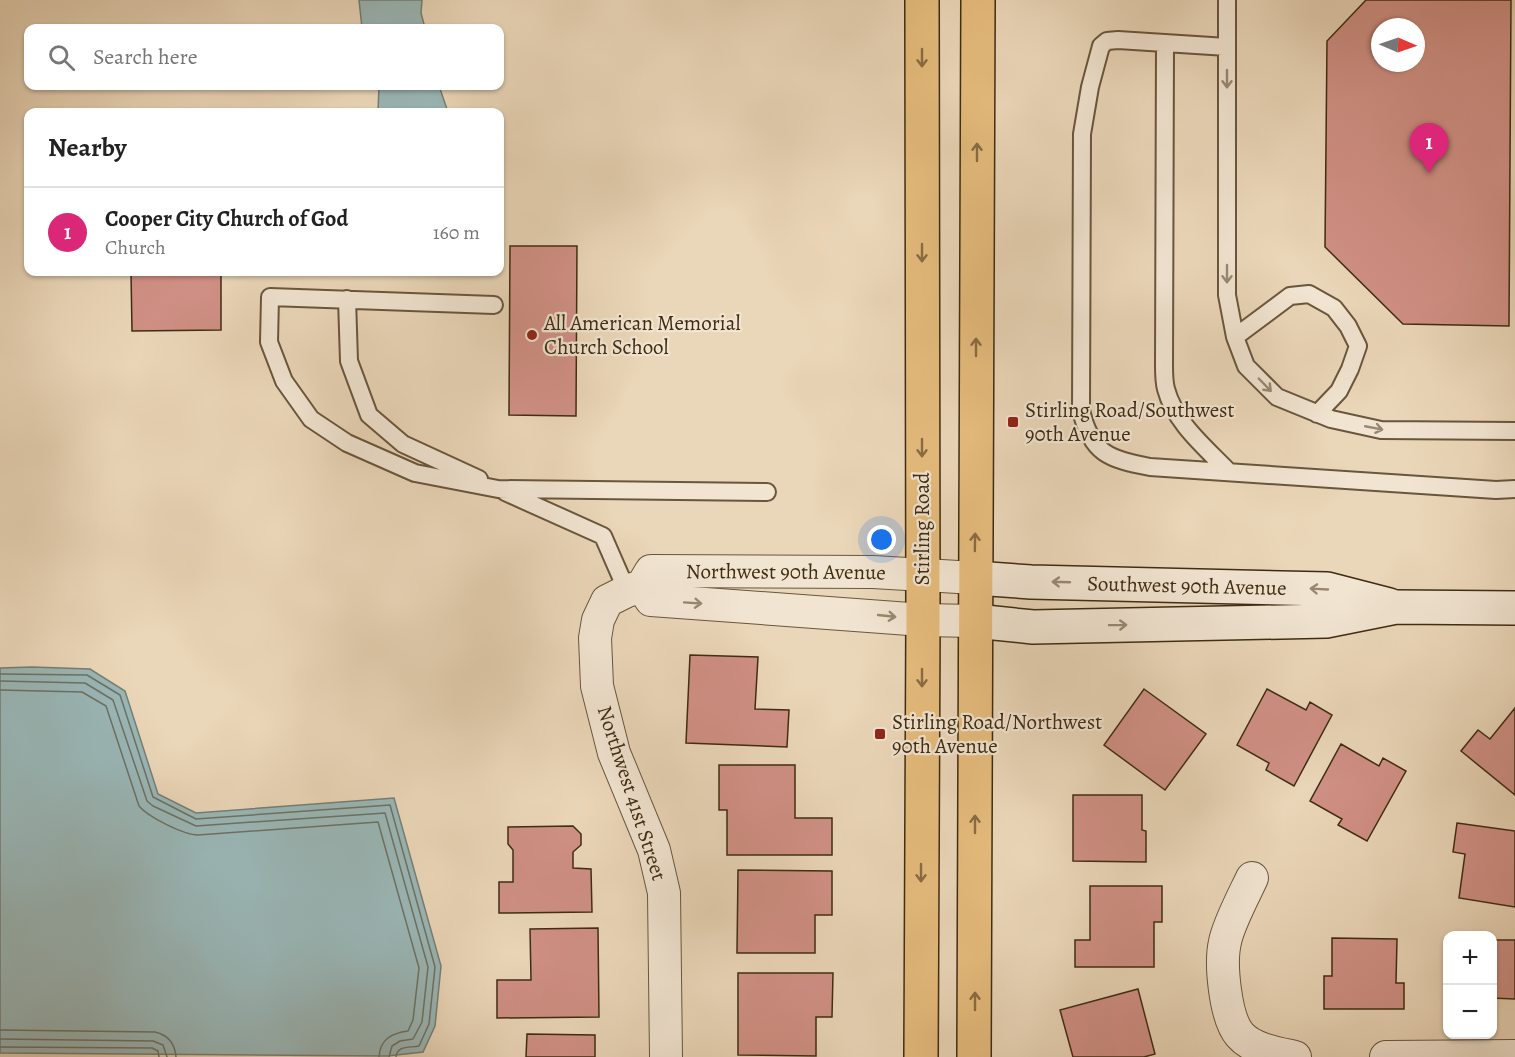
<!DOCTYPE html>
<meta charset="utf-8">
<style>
body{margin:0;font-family:Alegreya,serif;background:#f2f2f2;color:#222}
.controls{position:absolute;right:18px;bottom:18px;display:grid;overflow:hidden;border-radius:12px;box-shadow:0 2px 4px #0004}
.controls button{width:54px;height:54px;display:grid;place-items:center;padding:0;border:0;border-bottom:2px solid #e0e0e0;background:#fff;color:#222;font:30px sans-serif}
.compass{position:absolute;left:1371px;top:18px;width:54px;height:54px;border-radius:50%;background:#fff;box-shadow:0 2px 4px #0004;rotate:92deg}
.you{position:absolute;left:882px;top:540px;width:21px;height:21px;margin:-15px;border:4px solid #fff;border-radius:50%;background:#1a73e8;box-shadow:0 0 0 9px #1a73e833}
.badge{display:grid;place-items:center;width:39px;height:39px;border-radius:50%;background:#db2777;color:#fff;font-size:20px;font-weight:700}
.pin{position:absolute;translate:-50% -50px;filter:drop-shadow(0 2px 3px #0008)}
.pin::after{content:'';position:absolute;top:32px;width:21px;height:18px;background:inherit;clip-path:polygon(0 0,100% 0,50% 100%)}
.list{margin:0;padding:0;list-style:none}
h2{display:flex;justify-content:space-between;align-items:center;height:78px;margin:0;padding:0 24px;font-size:26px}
h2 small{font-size:20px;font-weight:400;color:#767676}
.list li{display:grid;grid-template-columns:39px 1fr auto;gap:18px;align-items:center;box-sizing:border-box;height:90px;padding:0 24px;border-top:2px solid #e0e0e0}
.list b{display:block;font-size:22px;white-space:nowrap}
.list p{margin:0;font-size:20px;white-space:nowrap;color:#767676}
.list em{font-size:20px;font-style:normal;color:#767676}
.icon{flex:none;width:33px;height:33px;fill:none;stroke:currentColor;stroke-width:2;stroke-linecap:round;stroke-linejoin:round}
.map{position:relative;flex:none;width:1515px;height:1057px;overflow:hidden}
.search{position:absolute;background:#fff;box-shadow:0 2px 4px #0004;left:24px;top:24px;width:480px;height:66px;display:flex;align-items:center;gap:15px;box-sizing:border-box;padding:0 21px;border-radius:12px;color:#767676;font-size:22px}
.panel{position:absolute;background:#fff;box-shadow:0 2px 4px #0004;left:24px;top:108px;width:480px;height:168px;border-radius:12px}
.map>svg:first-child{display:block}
</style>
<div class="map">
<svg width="1515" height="1057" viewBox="0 0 1515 1057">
<rect width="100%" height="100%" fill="#ead6b8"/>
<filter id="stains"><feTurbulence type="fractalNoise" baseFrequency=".00333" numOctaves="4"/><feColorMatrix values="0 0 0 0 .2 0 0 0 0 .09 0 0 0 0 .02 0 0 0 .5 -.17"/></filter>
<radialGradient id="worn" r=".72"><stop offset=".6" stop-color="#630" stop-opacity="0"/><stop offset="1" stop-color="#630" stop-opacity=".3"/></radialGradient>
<!-- water -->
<path fill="#9ab7b7" stroke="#757f75" stroke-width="1.5" d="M359,0H422L421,13L425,28H362Z
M379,86H439L448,112H378Z
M32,667L90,669L125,691L158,794L196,813L394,798L441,966L435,1026L423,1052L387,1056L0,1053V668Z"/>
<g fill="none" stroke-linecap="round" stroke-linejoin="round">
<!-- shore -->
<path stroke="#6c7264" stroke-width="1.5" d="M0,674L87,675L120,695L153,797L196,819L390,805L435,967L429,1024L419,1046C410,1048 397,1045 396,1057
M0,681L85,683L113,700L147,801L153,806L196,826L385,813L428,967L422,1022L413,1039L400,1041L392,1046L389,1057
M0,690L82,692L106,706L139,806C148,817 184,835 198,835L378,822L419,968L413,1020L408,1031C392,1033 380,1039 379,1057
M0,1030L155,1032C168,1035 175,1044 176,1057
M0,1039L153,1041L163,1045L167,1057
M0,1047L152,1048L158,1051L159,1057"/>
</g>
<!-- building -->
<path fill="#d09085" stroke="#3e2c12" stroke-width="1.5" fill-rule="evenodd" d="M1366,0H1511L1509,326L1403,324L1325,247L1327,41ZM1380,27H1416V63H1380Z
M510,246H577L576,416L509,415Z
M131,272H221V330L132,331Z
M690,655L758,657L755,709L789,710L787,747L686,743Z
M1144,689L1206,734L1165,790L1104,745Z
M1267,689L1306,710L1310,702L1332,715L1294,786L1266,770L1269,763L1237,745Z
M1515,708V795L1461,751L1478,730L1490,739Z
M1341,744L1379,766L1383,758L1406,771L1367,841L1338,825L1342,819L1310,801Z
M719,765H795V818H832V855H727V810H719Z
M1073,795H1142V830L1146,831V862L1073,861Z
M1457,823L1515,831V907L1459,898L1465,854L1453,852Z
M573,826L581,834V845L573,852V868L591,869L592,912L499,913V882H513V850L508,844V827Z
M738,870L832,871V915H815V953H737Z
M1090,886H1162V922H1154V967H1075V940H1090Z
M598,928L599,1017L497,1018V980H531L530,929Z
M1332,938L1397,939L1396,983H1404V1009H1324V976H1332Z
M1492,940H1515V999L1492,998Z
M738,973H833L832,1017H816V1056L738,1055Z
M1138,989L1155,1054L1144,1057H1073L1060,1010Z
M527,1034L595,1035V1057H526Z"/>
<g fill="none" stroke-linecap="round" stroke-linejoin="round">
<defs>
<path id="lane" d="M1227,0V295L1235,337L1246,366L1277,397L1331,419L1381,430L1515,431
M1165,43L1164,365C1164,373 1164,382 1166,389C1175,423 1205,447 1229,472
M1227,47L1118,40L1107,41L1101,46L1090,87L1082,134L1081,410C1091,454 1109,459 1150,467L1496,490L1515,489
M347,299L349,361L369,415L403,444L479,479
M494,305L270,297L269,342L284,381L311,419L347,443L415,473L498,489L767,492
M1235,337L1290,296L1309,294L1334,308L1348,326L1358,346L1350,369L1339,391L1317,414
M505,492L603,536L627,591"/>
<g id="street">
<path d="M642,586L651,600L923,620L975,621"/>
<path d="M1252,878C1244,895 1228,925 1225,942C1220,963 1225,1018 1240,1035C1252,1049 1277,1053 1295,1057"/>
<path id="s1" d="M666,1057L664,893L654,850L614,753L597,686L595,638L598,620L607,601L627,591L642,586L651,571L873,572L975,578"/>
<path d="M1386,1057L1515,1056"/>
</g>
<g id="secondary">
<path id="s2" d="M975,578L1031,582L1327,589L1389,605"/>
<path d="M975,621L1033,627L1326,621L1396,607L1515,608"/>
</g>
<path id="primary" d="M921,1057L923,620L922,0
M974,1057L978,0"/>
</defs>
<!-- lane casing -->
<use href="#lane" stroke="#69563c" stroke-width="20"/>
<!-- street casing -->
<use href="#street" stroke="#69563c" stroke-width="34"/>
<!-- secondary casing -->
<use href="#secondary" stroke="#3e2c12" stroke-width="36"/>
<!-- primary casing -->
<use href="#primary" stroke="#3e2c12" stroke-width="36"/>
<!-- lane -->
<use href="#lane" stroke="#f1e4d1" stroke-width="16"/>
<!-- street -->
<use href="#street" stroke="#f1e4d1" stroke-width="32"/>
<!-- secondary -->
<use href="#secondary" stroke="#f1e4d1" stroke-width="33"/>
<!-- primary -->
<use href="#primary" stroke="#e5bb7c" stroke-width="33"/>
</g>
<!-- one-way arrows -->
<defs><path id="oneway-shaft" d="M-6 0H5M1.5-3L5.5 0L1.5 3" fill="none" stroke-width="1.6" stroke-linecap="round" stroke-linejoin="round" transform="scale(1.5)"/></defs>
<g stroke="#896c42">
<use href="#oneway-shaft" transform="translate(922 58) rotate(90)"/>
<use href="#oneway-shaft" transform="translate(977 152) rotate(-90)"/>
<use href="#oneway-shaft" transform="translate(922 253) rotate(90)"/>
<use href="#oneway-shaft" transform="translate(976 347) rotate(-90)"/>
<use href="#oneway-shaft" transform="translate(922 448) rotate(90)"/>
<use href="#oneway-shaft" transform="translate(975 542) rotate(-89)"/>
<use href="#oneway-shaft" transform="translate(922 678) rotate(90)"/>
<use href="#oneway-shaft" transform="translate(975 824) rotate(-90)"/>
<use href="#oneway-shaft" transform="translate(921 873) rotate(90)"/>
<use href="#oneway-shaft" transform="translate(975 1001) rotate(-90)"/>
</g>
<g stroke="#988872">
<use href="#oneway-shaft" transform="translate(1227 79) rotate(90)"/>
<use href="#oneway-shaft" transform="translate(1227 274) rotate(90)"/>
<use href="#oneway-shaft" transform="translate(1265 385) rotate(46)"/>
<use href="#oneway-shaft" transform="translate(1374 428) rotate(11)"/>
<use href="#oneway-shaft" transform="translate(1061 582) rotate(-178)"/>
<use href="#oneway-shaft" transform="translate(1319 589) rotate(-177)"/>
<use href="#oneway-shaft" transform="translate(693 603) rotate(4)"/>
<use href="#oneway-shaft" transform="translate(887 616) rotate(6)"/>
<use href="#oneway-shaft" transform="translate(1118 625) rotate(-1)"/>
</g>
<!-- markers -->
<g fill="#8f2418" stroke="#f1e4d1" stroke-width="2">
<circle cx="532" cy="335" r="6"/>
<rect x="1007" y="416" width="12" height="12" rx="3"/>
<rect x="874" y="728" width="12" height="12" rx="3"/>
</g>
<g text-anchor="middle" stroke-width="4.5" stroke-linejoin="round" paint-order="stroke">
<!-- poi labels -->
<g font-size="21" fill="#3e2c12" stroke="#f1e4d1" text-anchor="start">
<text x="544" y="330">All American Memorial<tspan x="544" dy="24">Church School</tspan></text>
<text x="1025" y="417">Stirling Road/Southwest<tspan x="1025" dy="24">90th Avenue</tspan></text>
<text x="892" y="729">Stirling Road/Northwest<tspan x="892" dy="24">90th Avenue</tspan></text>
</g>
<!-- street labels -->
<g font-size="21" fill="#3e2c12" stroke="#f1e4d1">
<text transform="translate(922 529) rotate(-90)" y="7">Stirling Road</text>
<text dy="7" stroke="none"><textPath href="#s1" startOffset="660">Northwest 90th Avenue</textPath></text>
<text dy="7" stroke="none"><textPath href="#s2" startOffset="212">Southwest 90th Avenue</textPath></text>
<text transform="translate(632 793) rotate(72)" y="7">Northwest 41st Street</text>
</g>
</g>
<rect width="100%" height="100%" filter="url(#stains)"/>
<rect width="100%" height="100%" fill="url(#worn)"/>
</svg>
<div class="controls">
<button>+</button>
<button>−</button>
</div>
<svg class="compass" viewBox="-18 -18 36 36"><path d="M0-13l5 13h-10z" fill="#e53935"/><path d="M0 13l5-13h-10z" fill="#767676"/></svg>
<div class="you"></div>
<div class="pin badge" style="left:1429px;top:173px">1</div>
<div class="search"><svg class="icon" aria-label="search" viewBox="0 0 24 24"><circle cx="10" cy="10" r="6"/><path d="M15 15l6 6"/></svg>Search here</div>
<section class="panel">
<h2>Nearby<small></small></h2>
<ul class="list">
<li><span class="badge">1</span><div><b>Cooper City Church of God</b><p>Church</p></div><em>160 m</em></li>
</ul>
</section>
</div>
